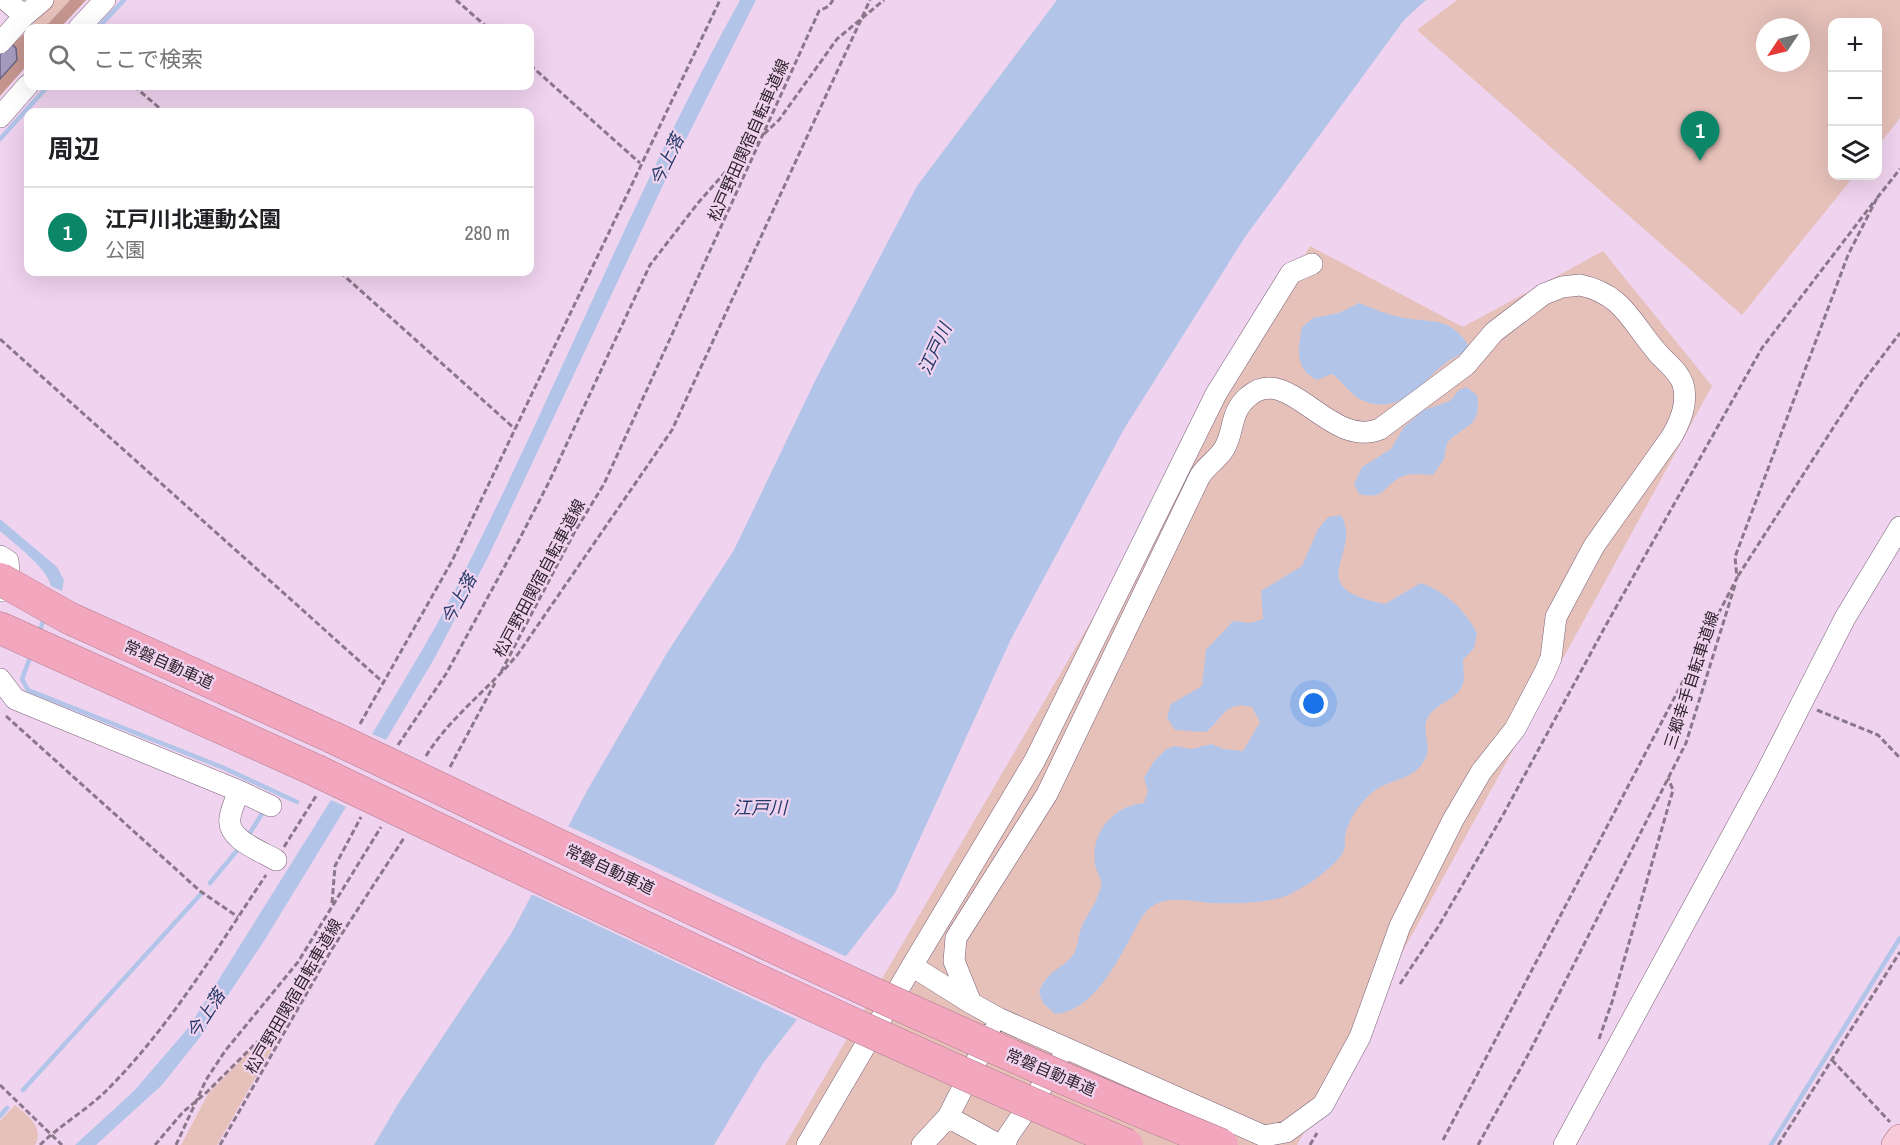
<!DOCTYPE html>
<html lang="ja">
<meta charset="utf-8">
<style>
body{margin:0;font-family:"Archivo Narrow","Noto Sans JP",sans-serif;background:#f2f2f2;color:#202124}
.controls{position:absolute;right:18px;top:18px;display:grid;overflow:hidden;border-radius:12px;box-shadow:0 6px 24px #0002}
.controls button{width:54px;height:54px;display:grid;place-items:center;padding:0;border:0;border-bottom:2px solid #e0e0e0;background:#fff;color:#202124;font:30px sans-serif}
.compass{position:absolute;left:1756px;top:18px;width:54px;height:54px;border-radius:50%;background:#fff;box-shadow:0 6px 24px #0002;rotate:235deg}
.you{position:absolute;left:1314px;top:704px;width:21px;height:21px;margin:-15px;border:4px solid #fff;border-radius:50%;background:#1a73e8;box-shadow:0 0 0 9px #1a73e833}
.badge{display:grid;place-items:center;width:39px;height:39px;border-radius:50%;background:#0b8668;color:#fff;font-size:20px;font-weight:700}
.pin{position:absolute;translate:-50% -50px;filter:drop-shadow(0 2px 3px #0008)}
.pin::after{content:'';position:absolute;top:32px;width:21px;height:18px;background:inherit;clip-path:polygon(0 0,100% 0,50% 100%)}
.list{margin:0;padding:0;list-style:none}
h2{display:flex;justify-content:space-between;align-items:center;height:78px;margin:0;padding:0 24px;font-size:26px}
h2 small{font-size:20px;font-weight:400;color:#757577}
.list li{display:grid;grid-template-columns:39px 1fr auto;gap:18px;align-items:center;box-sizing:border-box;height:90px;padding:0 24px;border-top:2px solid #e0e0e0}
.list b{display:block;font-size:22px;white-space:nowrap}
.list p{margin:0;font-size:20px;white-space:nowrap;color:#757577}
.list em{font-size:20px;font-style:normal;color:#757577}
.icon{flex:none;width:33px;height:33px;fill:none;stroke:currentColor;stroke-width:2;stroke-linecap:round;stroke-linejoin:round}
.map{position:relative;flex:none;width:1900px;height:1145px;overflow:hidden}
.search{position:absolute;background:#fff;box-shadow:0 6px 24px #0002;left:24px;top:24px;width:510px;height:66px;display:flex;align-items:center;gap:15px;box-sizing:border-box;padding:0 21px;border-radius:12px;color:#757577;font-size:22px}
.panel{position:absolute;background:#fff;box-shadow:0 6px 24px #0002;left:24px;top:108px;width:510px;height:168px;border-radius:12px}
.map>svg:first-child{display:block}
</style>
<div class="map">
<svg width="1900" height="1145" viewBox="0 0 1900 1145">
<rect width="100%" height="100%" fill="#f0d3ef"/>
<!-- green -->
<path fill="#e6c1ba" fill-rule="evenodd" d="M55,0H70L49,23L25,32Z
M1457,0H1900V118L1878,146V22H1832V176H1854L1742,315L1417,30ZM1765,27H1801V63H1765Z
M1310,246L1463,327L1603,251L1712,386L1297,1145H785Z
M289,1019L217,1145H181L208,1094L248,1053Z
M15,1105C27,1115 45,1127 35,1145H0V1121Z"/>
<!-- forest -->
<path fill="#c4968e" d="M70,0H86L60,28H34L49,23Z
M28,30V64L0,96V79L17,60L16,48L12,45Z"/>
<!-- water -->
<path fill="#b2c5e9" d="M740,0H756L663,185L488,557L434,659L386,740L372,734C400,687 429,641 454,592C554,397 634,192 740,0Z
M1057,0H1426L1404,20L1245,237L1124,429L1011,639L895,893L764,1062L714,1145H374L398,1104L511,934L588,789L667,653L734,550L816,379L917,186Z
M1359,303C1374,309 1388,315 1404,318C1433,323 1450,316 1469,346C1461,356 1457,355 1447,362C1422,380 1402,416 1364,401C1350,396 1344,382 1332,374L1317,380C1294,369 1298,349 1302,327L1313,318L1339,313Z
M1466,387L1477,395C1482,428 1465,423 1447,443L1444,459L1433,475C1424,475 1413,473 1404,476C1383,483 1388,501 1359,494L1354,484L1362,467L1391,449L1404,427L1424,410L1450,401L1459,390Z
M1341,515C1364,554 1298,587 1385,604L1421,583C1446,592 1465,610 1477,633L1474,648L1463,660C1463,667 1465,677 1463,683C1459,701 1431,703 1426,722C1423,733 1431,746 1426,757C1416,781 1391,778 1374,791C1362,801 1350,816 1346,832C1344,837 1346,844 1344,850C1337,867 1298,893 1280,898C1260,903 1233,904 1212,903C1196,902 1173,896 1158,903C1144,909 1140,921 1133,933C1116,964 1093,1011 1055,1014L1043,1003L1039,992C1048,969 1060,971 1073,955C1078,947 1078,936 1081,928C1087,914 1098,901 1101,886C1102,878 1096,872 1095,864C1090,832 1115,805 1144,803L1148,791L1144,778L1154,761L1166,749L1175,746L1191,749L1212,744L1223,749L1243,751L1260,722L1252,707C1225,700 1224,717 1206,732L1175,730L1167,718L1171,704L1202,686L1206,650L1233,621L1251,623L1263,619L1261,591L1302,566L1318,529L1328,517Z
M0,519L57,567L64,580L62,591L51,586C47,568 14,543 0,531Z
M331,800L346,807L264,941L201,1036L162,1085L96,1145H75L134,1091L189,1027Z"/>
<!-- pier -->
<path fill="#f0d3ef" d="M566,825L849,958L800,1021L529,893Z"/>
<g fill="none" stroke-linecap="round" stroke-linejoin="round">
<!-- stream -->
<path stroke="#b2c5e9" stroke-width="4.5" d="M98,28L124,0
M0,139L48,86
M39,633L45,616
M31,655L22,679L28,690L224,768L297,802
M248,836L263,812
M210,883L240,847
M23,1090L200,895
M0,1116L7,1108
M1771,1145L1900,938"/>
</g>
<!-- building -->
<path fill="#a49cbe" stroke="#696281" stroke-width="1.5" d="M0,34L16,48L17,60L0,79Z"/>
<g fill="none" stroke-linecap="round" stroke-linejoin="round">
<defs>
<path id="minor" d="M6,0L24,16
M79,28L105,0
M0,43L24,16L43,0
M0,117L28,85
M1580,285C1623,294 1631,322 1657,352C1666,363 1678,370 1683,384C1688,403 1681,420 1672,436L1594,546L1556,617L1551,658L1545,672L1515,729L1481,772L1453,820L1400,926L1360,1037L1323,1105L1286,1132L1264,1136L998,1018L971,1003L954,961L956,938L1047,794L1200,476C1207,465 1218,459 1224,449C1235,431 1229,412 1249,396C1289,362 1330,450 1380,429L1466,365L1494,332L1544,294L1562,287Z
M0,556L8,561L9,571L1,591
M0,679L15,699L239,791C236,799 231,809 230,818C226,839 261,851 276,860
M239,791L271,806
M912,966L1035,760L1216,394L1291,273L1312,264
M948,1117L999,1145
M807,1145L912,966L971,1003
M922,1145L948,1117L990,1034
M1005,1145L1008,1136L1058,1063
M1564,1145L1765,775L1845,618L1900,527"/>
<path id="major" d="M1895,1145L1900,1138"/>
<path id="highway" d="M69,618L332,737
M0,628L315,770"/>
</defs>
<!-- minor casing -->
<use href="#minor" stroke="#796078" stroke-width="22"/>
<!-- major casing -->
<use href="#major" stroke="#ae798c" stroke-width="28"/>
<!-- highway casing -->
<use href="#highway" stroke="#ae798c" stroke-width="33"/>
<!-- path -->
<path stroke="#8b778a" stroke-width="3" stroke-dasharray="6 3" stroke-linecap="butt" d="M456,0L488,28
M530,65L640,163
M134,86L164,112
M764,134L779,120L837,39L884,0
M1877,198L1900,169
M340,272L515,429
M0,339L384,683
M1738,576L1862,383L1900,333
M501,672L574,533L604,484L819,11L829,6L833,0
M1817,710L1878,735L1900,758
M6,716L200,891L238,917
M360,724L452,561L720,0
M398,745L446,674L519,540L549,482L650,265L698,203L736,160L760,139
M426,756C450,717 489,689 518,654L672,430L870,0
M450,767L495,683
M284,847L316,796
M332,903L335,866L361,817
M1400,984L1438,927L1503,815L1606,625L1762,348L1873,203
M1599,1039L1612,1002L1673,790L1668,778
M1832,1060L1890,1122
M0,1085L62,1145
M1443,1140L1737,578L1735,557L1848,255L1877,198
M40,1145C60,1125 87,1110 107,1090C170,1027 217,948 266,875
M155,1145L183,1112L207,1092L256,1043L274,1030L301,1001
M176,1145L206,1080L225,1051L298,962L381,827
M220,1145L332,949L404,838
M1310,1145L1317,1133
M1478,1145L1529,1053L1686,743L1735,585
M1778,1145L1900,952"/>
<!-- minor -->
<use href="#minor" stroke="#fff" stroke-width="21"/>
<!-- major -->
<use href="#major" stroke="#f8cad9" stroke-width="27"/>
<!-- highway -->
<use href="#highway" stroke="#f3a7bf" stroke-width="32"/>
<defs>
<path id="highway-bridge" d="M0,579L69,618
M332,737C627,877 920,1022 1222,1145
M315,770C584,899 853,1028 1127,1145"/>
</defs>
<!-- highway-bridge casing -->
<use href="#highway-bridge" stroke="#ae798c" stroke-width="33" stroke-linecap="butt"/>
<!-- highway-bridge -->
<use href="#highway-bridge" stroke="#f3a7bf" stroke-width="32"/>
</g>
<g text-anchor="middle" stroke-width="4.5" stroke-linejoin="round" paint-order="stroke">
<!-- street labels -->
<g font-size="16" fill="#2e232d" stroke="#f0d3ef">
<text transform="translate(748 140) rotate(-66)" y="6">松戸野田関宿自転車道線</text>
<text transform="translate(539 578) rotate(-62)" y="6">松戸野田関宿自転車道線</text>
<text transform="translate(169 664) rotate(24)" y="6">常磐自動車道</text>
<text transform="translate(1691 680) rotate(-72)" y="6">三郷幸手自転車道線</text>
<text transform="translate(610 869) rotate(25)" y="6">常磐自動車道</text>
<text transform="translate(293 996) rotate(-60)" y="6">松戸野田関宿自転車道線</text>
<text transform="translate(1051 1072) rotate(23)" y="6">常磐自動車道</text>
</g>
<!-- water labels -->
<g font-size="18" font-style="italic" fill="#263b6a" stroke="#f0d3ef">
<text transform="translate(667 160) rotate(-64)" y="6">今上落</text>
<text transform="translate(935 349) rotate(-65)" y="6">江戸川</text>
<text transform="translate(459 599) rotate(-62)" y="6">今上落</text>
<text x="760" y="814">江戸川</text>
<text transform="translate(206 1014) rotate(-57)" y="6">今上落</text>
</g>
</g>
</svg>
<div class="controls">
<button>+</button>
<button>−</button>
<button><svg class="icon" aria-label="layers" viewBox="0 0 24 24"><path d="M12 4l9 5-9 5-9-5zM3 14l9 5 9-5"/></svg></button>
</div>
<svg class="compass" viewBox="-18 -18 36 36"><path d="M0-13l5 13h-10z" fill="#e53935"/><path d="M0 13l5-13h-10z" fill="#757577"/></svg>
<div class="you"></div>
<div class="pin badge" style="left:1700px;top:161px">1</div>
<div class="search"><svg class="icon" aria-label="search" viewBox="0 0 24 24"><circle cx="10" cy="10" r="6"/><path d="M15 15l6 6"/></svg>ここで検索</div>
<section class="panel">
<h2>周辺<small></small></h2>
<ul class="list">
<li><span class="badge">1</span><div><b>江戸川北運動公園</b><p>公園</p></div><em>280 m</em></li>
</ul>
</section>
</div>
